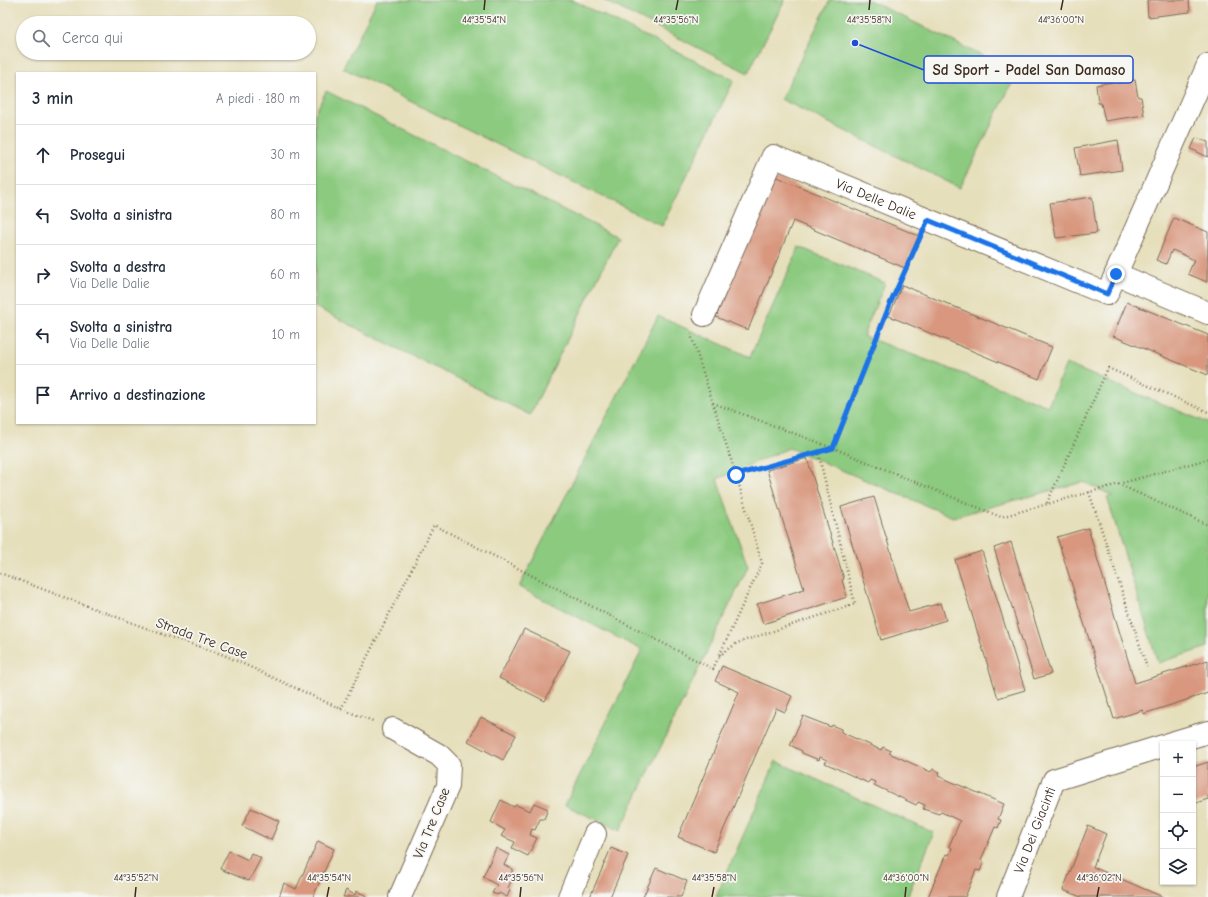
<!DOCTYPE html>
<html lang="it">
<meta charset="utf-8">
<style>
body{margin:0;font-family:"Comic Neue",sans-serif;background:#f2f2f3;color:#1f2937}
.controls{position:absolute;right:12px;bottom:12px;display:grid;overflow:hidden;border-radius:0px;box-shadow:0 1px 3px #0004}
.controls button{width:36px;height:36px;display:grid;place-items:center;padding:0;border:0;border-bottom:1px solid #e0e1e3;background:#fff;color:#1f2937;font:20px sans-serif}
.stop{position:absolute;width:12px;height:12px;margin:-9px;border:3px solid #1a73e8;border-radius:50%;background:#fff}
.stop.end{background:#1a73e8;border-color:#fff;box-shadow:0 1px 4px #0008}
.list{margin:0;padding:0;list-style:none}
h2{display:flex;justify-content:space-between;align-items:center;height:52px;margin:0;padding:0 16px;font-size:17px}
h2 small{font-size:13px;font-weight:400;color:#747a83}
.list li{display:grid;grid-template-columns:26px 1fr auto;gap:12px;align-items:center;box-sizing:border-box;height:60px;padding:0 16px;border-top:1px solid #e0e1e3}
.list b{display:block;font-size:15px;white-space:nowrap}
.list p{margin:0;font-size:13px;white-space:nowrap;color:#747a83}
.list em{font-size:13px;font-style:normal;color:#747a83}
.icon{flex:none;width:22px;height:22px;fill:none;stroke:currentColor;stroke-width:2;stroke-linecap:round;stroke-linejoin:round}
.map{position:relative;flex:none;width:1208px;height:897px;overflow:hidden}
.search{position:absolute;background:#fff;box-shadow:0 1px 3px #0004;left:16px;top:16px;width:300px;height:44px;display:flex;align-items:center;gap:10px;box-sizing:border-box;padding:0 14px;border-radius:22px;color:#747a83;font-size:15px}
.panel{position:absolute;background:#fff;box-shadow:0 1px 3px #0004;left:16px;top:72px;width:300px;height:352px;border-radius:0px}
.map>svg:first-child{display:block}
</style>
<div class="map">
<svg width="1208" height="897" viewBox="0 0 1208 897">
<rect width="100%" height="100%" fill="#f6f6f2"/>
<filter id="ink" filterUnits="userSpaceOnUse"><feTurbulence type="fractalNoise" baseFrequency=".025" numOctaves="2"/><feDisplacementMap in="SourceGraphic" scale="8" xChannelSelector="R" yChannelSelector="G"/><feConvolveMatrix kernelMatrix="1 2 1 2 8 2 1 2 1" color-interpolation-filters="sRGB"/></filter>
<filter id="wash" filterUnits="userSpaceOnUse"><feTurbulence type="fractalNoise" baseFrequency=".012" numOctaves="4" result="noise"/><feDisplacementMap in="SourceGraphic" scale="16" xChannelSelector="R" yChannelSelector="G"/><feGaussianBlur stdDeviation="0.9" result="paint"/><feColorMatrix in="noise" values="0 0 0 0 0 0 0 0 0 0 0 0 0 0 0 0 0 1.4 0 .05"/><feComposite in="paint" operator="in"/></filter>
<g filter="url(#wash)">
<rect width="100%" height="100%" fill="#e6dfbb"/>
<!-- green -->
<path fill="#8cca80" stroke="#647a4f" d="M377,0H572L734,80L662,226L343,68Z
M603,0H785L748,73Z
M830,0H869L1017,73L960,188L781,99Z
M326,91L618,237L530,415L315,307V114Z
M799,247L885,283L863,336L1048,406L1066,364L1208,423V647L1158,663L1107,497L1114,496L1083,482L953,517L789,448L717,479L748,567L620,831L565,805L642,650L519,587L658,316L750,357Z
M776,761L934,833L907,897H716Z"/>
<g id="blocks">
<!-- building -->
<path fill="#d8977e" d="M1147,0H1189L1190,12L1148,17Z
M1135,80L1138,97H1141L1144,115L1105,121L1101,103H1098L1096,85L1117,81L1118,83Z
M1196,138L1208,142V157L1191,149Z
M1118,140L1122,170L1080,176L1075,148Z
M774,176L919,236L905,268L793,221L748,330L716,317Z
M1092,197L1097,233L1056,238L1050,203Z
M1174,218L1208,232L1207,282L1188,274L1194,260L1182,254L1172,250L1166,264L1156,260Z
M902,285L1052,347L1039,379L889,316Z
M1127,302L1208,335V375L1113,336Z
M807,458L844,579L842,580L847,597L763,624L757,604L804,589L767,470Z
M874,497L909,612L941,603L946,620L881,640L841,507Z
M1088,528L1135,683L1208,660V693L1143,714V710L1114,719L1057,537Z
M1011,542L1051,674L1034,679L994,548Z
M982,551L1025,690L998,698L955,560Z
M524,629L570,651L545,701L499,678Z
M722,666L792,696L785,712L776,708L714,852L678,837L739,692L715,681Z
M803,716L831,727L832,725L841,729V732L881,750L883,747L891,751L889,753L931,772L933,769L940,772L938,776L1004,804L998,819L1001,820L998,828L995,827L981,860L984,862L980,871L976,870L965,897H928L946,854L949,855L952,848L949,846L960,821L941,812L939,814L923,809L925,805L918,802L916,805L874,785L875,782L870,780L868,783L825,763L827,760L820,757L819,760L802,753V751L790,745Z
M481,717L516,735L503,760L468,741Z
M1208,762V799L1193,804V767Z
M501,800L514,807L516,805L530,811L534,803L548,809L544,819H540L535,830L532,829L530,835L537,838L528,856L512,848L515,842L501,836L505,830L491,822Z
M251,808L279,821L271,840L242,826Z
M1088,826L1106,834L1093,867L1163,897H1081L1063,890Z
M318,841L334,849L313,897H279L284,883L296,889Z
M496,848L509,855L504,865L513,869L510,876L513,877L508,888L510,890L507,897L499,893L498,895L492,893L497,885L483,877Z
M611,848L628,855L610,897H590Z
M229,851L248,860L251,853L261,858L249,881L220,869Z
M656,868L687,881L681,897H643Z
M346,890L355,895L356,891L369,897H343Z"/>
</g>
</g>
<g filter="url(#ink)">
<use href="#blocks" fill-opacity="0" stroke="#776955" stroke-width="1"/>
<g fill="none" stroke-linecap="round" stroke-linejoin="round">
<defs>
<g id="minor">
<path d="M1116,274L1208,313"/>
<path id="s1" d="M704,315L773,156L1107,294L1208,65"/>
<path d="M393,729L439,755L449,765L448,786L400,897"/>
<path d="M1168,744L1208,732"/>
<path d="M569,897L595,834"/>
<path id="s2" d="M1008,897L1054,780L1163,746"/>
</g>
</defs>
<!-- minor casing -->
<use href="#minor" stroke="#776955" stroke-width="24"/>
<!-- path -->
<path stroke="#776955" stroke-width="2.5" stroke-dasharray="1 3" stroke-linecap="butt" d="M713,403L833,448L1001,517L1208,459
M736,475L833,448L890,304L920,239
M1118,484L1208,525
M1089,492L1147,667
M1047,503L1108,368L1208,412
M0,573L167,636L224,655L341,709L373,721
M719,656L737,643L855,604L818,452
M341,709L434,525L713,669L762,563L736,475L690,332"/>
<!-- minor -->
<use href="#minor" stroke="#fff" stroke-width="22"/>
</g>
</g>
<g fill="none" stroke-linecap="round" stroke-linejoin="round" filter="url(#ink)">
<!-- route -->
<path stroke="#1a73e8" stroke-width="5" d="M736,475L833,448L890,304L928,220L1107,294L1116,274"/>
</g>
<!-- ticks -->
<path fill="none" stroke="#3b2a1e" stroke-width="1.5" d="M484,10L485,0M676,10L678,0M869,10L870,0M1061,10L1063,0M135,897L136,887M327,897L329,887M520,897L521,887M712,897L714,887M905,897L906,887M1097,897L1099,887"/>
<g text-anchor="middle" stroke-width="3.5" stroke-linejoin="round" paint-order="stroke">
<!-- street labels -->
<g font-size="14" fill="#3b2a1e" stroke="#f6f6f2">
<text dy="5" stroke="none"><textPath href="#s1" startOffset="285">Via Delle Dalie</textPath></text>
<text transform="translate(202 638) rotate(20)" y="5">Strada Tre Case</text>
<text transform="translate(431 823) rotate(-68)" y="5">Via Tre Case</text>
<text dy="5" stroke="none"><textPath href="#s2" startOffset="72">Via Dei Giacinti</textPath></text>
</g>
</g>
<g font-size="10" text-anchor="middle" fill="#3b2a1e" stroke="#f6f6f2" stroke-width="3.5" stroke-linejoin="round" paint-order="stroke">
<text x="484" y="23">44°35'54"N</text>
<text x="676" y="23">44°35'56"N</text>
<text x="869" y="23">44°35'58"N</text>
<text x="1061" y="23">44°36'00"N</text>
<text x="136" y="881">44°35'52"N</text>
<text x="329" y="881">44°35'54"N</text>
<text x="521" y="881">44°35'56"N</text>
<text x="714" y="881">44°35'58"N</text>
<text x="906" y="881">44°36'00"N</text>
<text x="1099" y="881">44°36'02"N</text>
</g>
<!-- callouts -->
<path fill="none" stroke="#1d4ed8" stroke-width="1.5" d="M855 43L924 70"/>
<circle fill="#1d4ed8" stroke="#f6f6f2" stroke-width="1.5" cx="855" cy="43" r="4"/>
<rect fill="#f6f6f2" stroke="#1d4ed8" stroke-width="1.5" x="924" y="56" width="209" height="27" rx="4"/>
<g font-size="15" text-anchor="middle" font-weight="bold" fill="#3b2a1e">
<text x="1029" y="75">Sd Sport - Padel San Damaso</text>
</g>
</svg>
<div class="controls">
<button>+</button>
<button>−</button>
<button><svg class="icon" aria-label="locate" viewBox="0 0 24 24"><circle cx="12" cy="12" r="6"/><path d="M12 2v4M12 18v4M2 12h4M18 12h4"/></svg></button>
<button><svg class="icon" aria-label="layers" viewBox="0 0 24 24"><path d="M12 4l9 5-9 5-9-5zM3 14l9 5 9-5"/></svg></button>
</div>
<div class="stop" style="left:736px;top:475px"></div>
<div class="stop end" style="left:1116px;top:274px"></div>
<div class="search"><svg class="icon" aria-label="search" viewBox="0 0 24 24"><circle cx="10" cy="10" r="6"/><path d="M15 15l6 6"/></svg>Cerca qui</div>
<section class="panel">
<h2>3 min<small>A piedi · 180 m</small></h2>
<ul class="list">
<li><svg class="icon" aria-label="ahead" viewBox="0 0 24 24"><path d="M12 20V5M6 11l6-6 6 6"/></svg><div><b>Prosegui</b></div><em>30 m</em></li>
<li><svg class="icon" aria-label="left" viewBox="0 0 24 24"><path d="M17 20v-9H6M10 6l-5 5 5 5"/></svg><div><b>Svolta a sinistra</b></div><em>80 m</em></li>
<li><svg class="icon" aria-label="right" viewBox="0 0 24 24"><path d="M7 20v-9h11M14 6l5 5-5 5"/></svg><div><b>Svolta a destra</b><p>Via Delle Dalie</p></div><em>60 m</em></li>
<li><svg class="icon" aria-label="left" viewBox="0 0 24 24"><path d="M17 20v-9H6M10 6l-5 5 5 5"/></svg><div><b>Svolta a sinistra</b><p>Via Delle Dalie</p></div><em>10 m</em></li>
<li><svg class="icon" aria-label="arrive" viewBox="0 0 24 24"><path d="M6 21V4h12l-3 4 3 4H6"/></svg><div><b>Arrivo a destinazione</b></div></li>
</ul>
</section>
</div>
